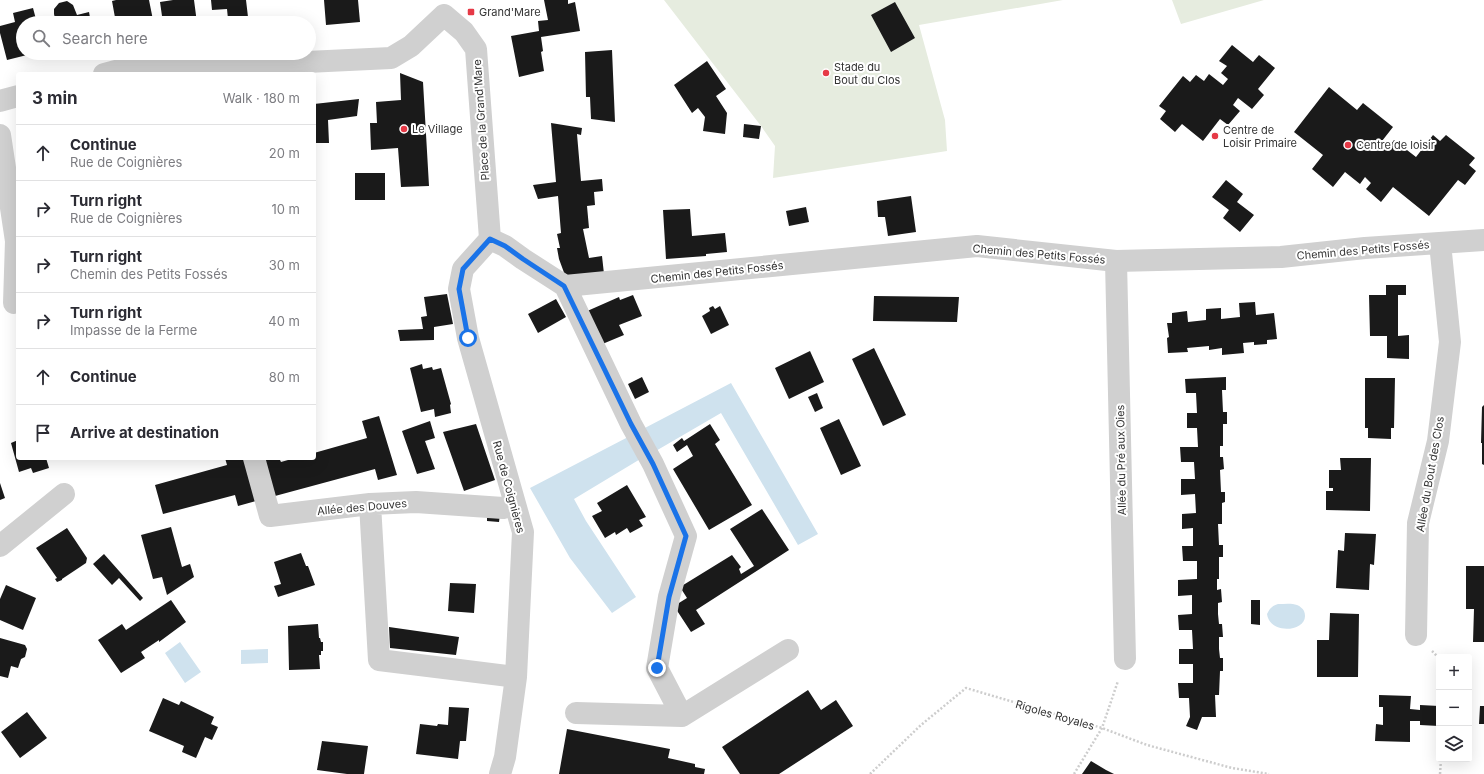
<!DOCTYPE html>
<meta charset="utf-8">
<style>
body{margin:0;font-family:Inter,sans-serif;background:#f2f2f3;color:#2b2b33}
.controls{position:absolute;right:12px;bottom:12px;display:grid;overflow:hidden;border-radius:4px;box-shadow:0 4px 16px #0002}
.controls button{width:36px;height:36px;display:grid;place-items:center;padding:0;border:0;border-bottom:1px solid #e1e1e2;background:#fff;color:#2b2b33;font:20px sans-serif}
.stop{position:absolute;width:12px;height:12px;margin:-9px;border:3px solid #1a73e8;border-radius:50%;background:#fff}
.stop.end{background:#1a73e8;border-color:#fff;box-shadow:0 1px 4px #0008}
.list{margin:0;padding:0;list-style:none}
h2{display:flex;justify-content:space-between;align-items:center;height:52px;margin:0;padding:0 16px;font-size:17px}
h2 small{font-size:13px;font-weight:400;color:#7c7c81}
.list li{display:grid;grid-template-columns:26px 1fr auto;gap:12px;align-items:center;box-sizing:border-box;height:56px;padding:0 16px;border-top:1px solid #e1e1e2}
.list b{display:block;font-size:15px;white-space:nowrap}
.list p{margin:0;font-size:13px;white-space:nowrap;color:#7c7c81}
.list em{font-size:13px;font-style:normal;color:#7c7c81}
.icon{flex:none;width:22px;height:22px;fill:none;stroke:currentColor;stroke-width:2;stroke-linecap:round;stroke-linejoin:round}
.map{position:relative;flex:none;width:1484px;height:774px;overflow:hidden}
.search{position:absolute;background:#fff;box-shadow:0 4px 16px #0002;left:16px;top:16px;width:300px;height:44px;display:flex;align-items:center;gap:10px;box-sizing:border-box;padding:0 14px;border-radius:22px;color:#7c7c81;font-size:15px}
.panel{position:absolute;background:#fff;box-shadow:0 4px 16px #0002;left:16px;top:72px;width:300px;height:388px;border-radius:4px}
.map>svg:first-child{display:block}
</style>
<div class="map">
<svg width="1484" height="774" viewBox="0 0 1484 774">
<rect width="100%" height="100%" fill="#fff"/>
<!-- green -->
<path fill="#e6ecdf" d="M664,0H1063L919,25L945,120L947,151L773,178L775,146L761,126Z
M1172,0H1264L1181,24Z"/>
<!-- water -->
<path fill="#cfe2ee" d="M731,383L818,534L798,545L721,413L654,452L641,430Z
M630,436L642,458L574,499L586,521L636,597L612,613L570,558L530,488Z
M1278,604C1284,604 1292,603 1297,605C1300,606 1303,609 1304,611C1312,631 1270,637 1267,614C1270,608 1272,606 1278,604Z
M180,642L201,672L185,683L165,653Z
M268,649V663L241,664V650Z"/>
<!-- building -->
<path fill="#1a1a1a" d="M116,0H149L153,20L138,23H116L112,1Z
M173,0H194L197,23H163L160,2Z
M211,0H246L248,17L228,19L227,9L212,10Z
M324,0H358L360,22L326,25Z
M544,0H568V4L575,2L580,31L541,37L543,51L541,52L544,71L519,77L511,36L539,31L538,21L548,20Z
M67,1L73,5L77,15L89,12L91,23H56L54,14V9L59,3Z
M895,2L915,38L891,52L871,15Z
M33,8L37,23H23V53L31,54L7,60L0,33V26L15,22L13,13Z
M1232,45L1253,62L1259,55L1275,68L1258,89L1264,95L1252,109L1238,98L1233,105L1240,111L1228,125L1220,119L1203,141L1182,124L1175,132L1160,119L1166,111L1159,106L1183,76L1190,82L1196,75L1204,81L1209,74L1223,85L1228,79L1221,73L1227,66L1219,61Z
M612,50L615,122L591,119L590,97H586L585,52Z
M707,61L726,89L716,96L727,113L725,134L703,131L705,117L698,108L692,113L674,85Z
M400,73L423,82L429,186L401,187L398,148L371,150L370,123H377L376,102L401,100Z
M1329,87L1357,110L1363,103L1393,127L1382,141L1389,147L1394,140L1416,157L1433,135L1440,141L1446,135L1475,158L1469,165L1476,171L1465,185L1458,180L1429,216L1393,187L1381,202L1366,189L1371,183L1365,177L1360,184L1345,172L1333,187L1312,169L1323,155L1294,132Z
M359,99L357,116L328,120L329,143H314V104Z
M551,123L582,128L581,135L577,134L581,181L602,179L603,191L594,192L595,205L587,206L589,228L583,229L589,258L602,256L604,274L566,278L559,259L557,248H560L557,234L561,233L558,196L538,199L533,185L556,182Z
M744,124L761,126L759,139L743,137Z
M355,173H385V200H355Z
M1226,180L1243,194L1237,202L1254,215L1240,232L1223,218L1229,210L1212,197Z
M911,196L916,232L888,236L885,217H878L877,201Z
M806,207L809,222L789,226L786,211Z
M690,209L692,236L725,233L727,252L706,254V256L666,259L663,210Z
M1386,285H1406V295H1398V336L1409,335V359L1387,358V336H1370L1369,295H1386Z
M447,294L453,324L434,327V340L400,341L398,330L423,329L421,317L427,316L424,297Z
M633,295L642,316L619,325L624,335L600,345L585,312L619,297L620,300Z
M874,296L959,297L957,322L873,321Z
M556,299L566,317L538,333L528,314Z
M1255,302L1256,315L1274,313L1277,339L1267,340V344L1254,345V342L1243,343L1244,353L1222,355V348L1209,350V346L1187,348L1188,352L1168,353L1167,338L1169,337L1167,323H1172V313L1187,311L1188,322L1206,320V309L1221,308V319L1240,317L1239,303Z
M713,306L715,309L720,306L729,325L711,334L702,316L710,311L709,308Z
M874,348L906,415L883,426L852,359Z
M810,351L824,382L789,399L775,368Z
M422,364L423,369L432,367L433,370L441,368L451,404L450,405L451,413L435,417L434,409L421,412L410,368Z
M642,377L649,392L635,399L628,384Z
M1226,377V390H1222L1223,412H1227V424H1223V446H1220V457H1223L1224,469L1220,470L1221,492H1225V502L1222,503V524H1218L1219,545H1223V557H1219V579H1217V590L1221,589L1222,602L1218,603V614L1219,624H1222L1223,637H1219V649L1220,658H1223V671H1220L1219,695H1215L1216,717H1202L1197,730L1186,726L1190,717L1189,698H1179L1178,683H1193V664H1179V649H1193L1192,630H1179L1178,615L1192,614V595L1178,596V580L1197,579V561H1183L1182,546H1193V528L1182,529V514L1196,513L1195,494L1181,495V479H1195L1194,462H1181L1180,447H1198L1197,428H1187V413H1197L1196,393H1186L1185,379Z
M1365,378H1395L1394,428H1391V439L1368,438V428H1365Z
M817,393L823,408L815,412L808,397Z
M1484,405V465L1482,464V443H1481L1482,407Z
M379,416L397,475L378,480L375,469L275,496L264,458H279L281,462L295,458H314V453L367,438L362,421Z
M839,419L861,466L841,475L820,428Z
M430,421L435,438L425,441L435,469L417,474L402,431Z
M476,424L495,480L464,491L443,432Z
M710,424L720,440L715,444L752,505L709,530L673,469L693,456L687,445L677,452L673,445L682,438L684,441Z
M18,440V458H46L49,468L33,473L31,468L19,472L11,443Z
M225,458H244L256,501L238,506L235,495L163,514L155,485L227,465Z
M1340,458H1371L1370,511L1326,510V491H1333V488H1329V470H1341Z
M0,483L5,498L0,500Z
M627,485L646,517L639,520L643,526L630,533L627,528L616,535L615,532L605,538L592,516L602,511L597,503Z
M762,509L789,550L696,610L705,624L691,632L674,606L687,598L680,587L732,555L741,567L739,569L741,574L754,566L730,529Z
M487,513L500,514L499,522L487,521Z
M171,527L182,567L190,564L194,577L167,595L162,577L153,579L141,535Z
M67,528L87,558L86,563L62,579V580L57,582L55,579L57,578L36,548Z
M1345,533L1376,534L1374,565L1370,564L1369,590L1336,588L1338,550L1344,551Z
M301,553L306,566H308L315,585L278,597L274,586L281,584L274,562Z
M104,554L143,598L140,601L119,578L112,585L93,564Z
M1466,566H1484V642H1473L1474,609H1466Z
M450,583L476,584L474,613L448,611Z
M6,585L36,598L23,630L0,620V599Z
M171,600L186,622L159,642V640L141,652L145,658L121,673L98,640L122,624L126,630Z
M1251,600H1260V625L1251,624Z
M1330,613L1359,614L1358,677H1317V640H1329Z
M318,624L319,638H320L321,642H323V651H321V655H319L320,669L289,670L288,626Z
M389,627L459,637L456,655L390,648Z
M0,638L25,645L27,649L25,657L21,659L18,668L11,666L8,678L0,676Z
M808,690L821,710L836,700L853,726L779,774H740L722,747Z
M1379,695L1411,696L1410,709L1420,710V705L1439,706V726L1420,725V721H1410V742L1375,741L1376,724L1383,725V707H1379Z
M163,698L179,705L181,701L214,717L211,724L218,727L212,740L205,737L196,758L182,752L184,746L149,731Z
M1480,706H1484V724H1479Z
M449,707L469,708L466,741H460L458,759L416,754L420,724L437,726L438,724L448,725Z
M27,712L47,738L20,758L1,732Z
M567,729L670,749L668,758L695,764V767L705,769L704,774H559Z
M322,741L368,746L364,774H347L317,770Z
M1091,761L1106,770L1114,774H1082Z"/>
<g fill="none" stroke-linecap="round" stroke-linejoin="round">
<!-- path -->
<path stroke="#cdcdcd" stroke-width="2.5" stroke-dasharray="2 2" stroke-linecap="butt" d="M1432,651L1439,658
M870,774L921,725L966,688L1102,728L1147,745L1232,768L1269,774
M1074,774L1102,728L1118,681
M1440,774L1441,759"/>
<!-- minor -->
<path stroke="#d0d0d0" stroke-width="22" d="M444,15L464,32L476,49L490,239
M104,74L115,71L391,58L411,46L444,15
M0,101L18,96
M0,135L16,241L14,303
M490,239L505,246L523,259L565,286L977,246L1116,261L1281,257L1365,248L1484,240
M490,239L463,269L459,289L468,338L523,532L516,677L505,757L500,774
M1116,261L1125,659
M565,286L631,424L653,464L686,536L669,597L657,668L682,716L788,650
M254,458L270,516L370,504L416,502L503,508L515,504
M370,504L379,660L516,677
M0,546L64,494
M1416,635L1418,523L1438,441L1450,342L1440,243
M576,713L682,716"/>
</g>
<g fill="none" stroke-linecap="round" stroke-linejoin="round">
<!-- route -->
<path stroke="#1a73e8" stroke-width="5" d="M468,338L459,289L463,269L490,239L505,246L523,259L564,286L631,424L653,464L686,536L669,597L657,668"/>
</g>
<!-- markers -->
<g fill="#e63946" stroke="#fff" stroke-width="1.5">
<rect x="467" y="8" width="8" height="8" rx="2"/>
<circle cx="826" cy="73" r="4"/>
<circle cx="404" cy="129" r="4"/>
<circle cx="1215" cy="136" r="4"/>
<circle cx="1348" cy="145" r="4"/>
</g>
<g text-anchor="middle" stroke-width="4" stroke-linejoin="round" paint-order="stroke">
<!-- poi labels -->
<g font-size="11" fill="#333" stroke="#fff" text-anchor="start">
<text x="479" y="16">Grand'Mare</text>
<text x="834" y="71">Stade du<tspan x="834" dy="13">Bout du Clos</tspan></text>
<text x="412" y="133">Le Village</text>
<text x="1223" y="134">Centre de<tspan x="1223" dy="13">Loisir Primaire</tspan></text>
<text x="1356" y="149">Centre de loisir</text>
</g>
<!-- street labels -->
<g font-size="11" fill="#333" stroke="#fff">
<text transform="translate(481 120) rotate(-94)" y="4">Place de la Grand'Mare</text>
<text transform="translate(1363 250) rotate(-5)" y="4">Chemin des Petits Fossés</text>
<text transform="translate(1039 254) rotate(5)" y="4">Chemin des Petits Fossés</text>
<text transform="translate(717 272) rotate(-6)" y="4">Chemin des Petits Fossés</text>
<text transform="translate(1121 460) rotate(-91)" y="4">Allée du Pré aux Oies</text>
<text transform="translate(1430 474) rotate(-80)" y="4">Allée du Bout des Clos</text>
<text transform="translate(509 487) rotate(75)" y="4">Rue de Coignières</text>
<text transform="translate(362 507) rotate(-5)" y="4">Allée des Douves</text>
<text transform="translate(1055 715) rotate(16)" y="4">Rigoles Royales</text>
</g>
</g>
</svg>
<div class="controls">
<button>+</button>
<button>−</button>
<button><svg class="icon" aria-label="layers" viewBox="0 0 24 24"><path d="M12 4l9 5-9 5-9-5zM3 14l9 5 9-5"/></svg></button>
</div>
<div class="stop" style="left:468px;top:338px"></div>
<div class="stop end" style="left:657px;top:668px"></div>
<div class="search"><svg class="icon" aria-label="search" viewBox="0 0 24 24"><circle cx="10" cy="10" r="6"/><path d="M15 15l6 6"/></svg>Search here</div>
<section class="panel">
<h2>3 min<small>Walk · 180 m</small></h2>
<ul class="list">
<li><svg class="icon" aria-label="ahead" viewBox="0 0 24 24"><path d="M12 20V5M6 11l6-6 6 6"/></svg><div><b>Continue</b><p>Rue de Coignières</p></div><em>20 m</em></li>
<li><svg class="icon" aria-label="right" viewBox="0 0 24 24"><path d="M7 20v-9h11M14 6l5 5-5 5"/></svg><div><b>Turn right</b><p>Rue de Coignières</p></div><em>10 m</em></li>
<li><svg class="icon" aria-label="right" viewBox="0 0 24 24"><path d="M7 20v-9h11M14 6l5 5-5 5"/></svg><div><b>Turn right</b><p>Chemin des Petits Fossés</p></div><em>30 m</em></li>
<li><svg class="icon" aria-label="right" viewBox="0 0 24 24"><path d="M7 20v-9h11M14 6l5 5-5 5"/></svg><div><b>Turn right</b><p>Impasse de la Ferme</p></div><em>40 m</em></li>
<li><svg class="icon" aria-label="ahead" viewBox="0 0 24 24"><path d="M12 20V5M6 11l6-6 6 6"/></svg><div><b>Continue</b></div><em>80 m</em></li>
<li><svg class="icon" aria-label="arrive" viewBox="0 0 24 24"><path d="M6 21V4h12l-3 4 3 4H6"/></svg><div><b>Arrive at destination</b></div></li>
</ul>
</section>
</div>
